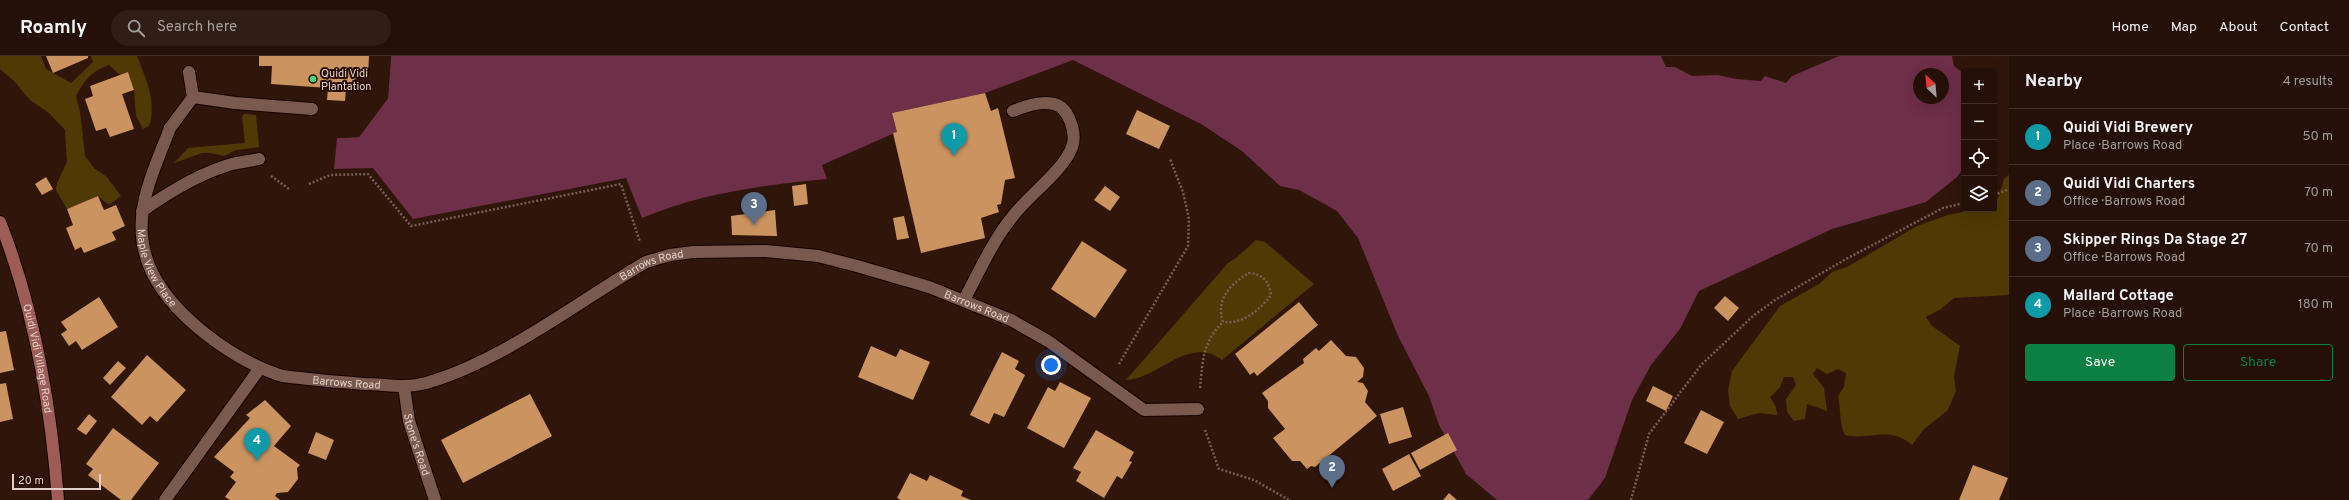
<!DOCTYPE html>
<meta charset="utf-8">
<style>
body{margin:0;font-family:Overpass,sans-serif;background:#301e16;color:#f1f3f6}
.controls{position:absolute;right:12px;top:12px;display:grid;overflow:hidden;border-radius:4px;box-shadow:0 4px 16px #0002}
.controls button{width:36px;height:36px;display:grid;place-items:center;padding:0;border:0;border-bottom:1px solid #413029;background:#241008;color:#f1f3f6;font:20px sans-serif}
.compass{position:absolute;left:1913px;top:12px;width:36px;height:36px;border-radius:50%;background:#241008;box-shadow:0 4px 16px #0002;rotate:334deg}
.scale{position:absolute;left:12px;bottom:10px;width:89px;box-sizing:border-box;padding-left:4px;border:2px solid #e2cfc8;border-top:0;font-size:11px;line-height:14px;white-space:nowrap;color:#e2cfc8;-webkit-text-stroke:3px #250c03;paint-order:stroke}
.you{position:absolute;left:1051px;top:309px;width:14px;height:14px;margin:-10px;border:3px solid #fff;border-radius:50%;background:#1a73e8;box-shadow:0 0 0 6px #1a73e833}
.badge{display:grid;place-items:center;width:26px;height:26px;border-radius:50%;background:#0b8043;color:#fff;font-size:13px;font-weight:700}
.pin{position:absolute;translate:-50% -33px;filter:drop-shadow(0 1px 2px #0008)}
.pin::after{content:'';position:absolute;top:21px;width:14px;height:12px;background:inherit;clip-path:polygon(0 0,100% 0,50% 100%)}
.list{margin:0;padding:0;list-style:none}
h2{display:flex;justify-content:space-between;align-items:center;height:52px;margin:0;padding:0 16px;font-size:17px}
h2 small{font-size:13px;font-weight:400;color:#a39d9c}
.list li{display:grid;grid-template-columns:26px 1fr auto;gap:12px;align-items:center;box-sizing:border-box;height:56px;padding:0 16px;border-top:1px solid #413029}
.list b{display:block;font-size:15px;white-space:nowrap}
.list p{margin:0;font-size:13px;white-space:nowrap;color:#a39d9c}
.list em{font-size:13px;font-style:normal;color:#a39d9c}
.actions{display:flex;gap:8px;padding:12px 16px}
.actions a{flex:1;padding:9px 0;border:1px solid #0b8043;border-radius:4px;text-align:center;font-size:14px;color:#0b8043}
.actions .main{background:#0b8043;color:#fff}
.icon{flex:none;width:22px;height:22px;fill:none;stroke:currentColor;stroke-width:2;stroke-linecap:round;stroke-linejoin:round}
.map{position:relative;flex:none;width:2009px;height:444px;overflow:hidden}
header{display:flex;align-items:center;gap:24px;box-sizing:border-box;height:56px;padding:0 20px;background:#241008;border-bottom:1px solid #413029}
header strong{font-size:19px}
nav{display:flex;gap:22px;margin-inline-start:auto;font-size:14px}
.search{width:280px;height:36px;background:#301e16;display:flex;align-items:center;gap:10px;box-sizing:border-box;padding:0 14px;border-radius:22px;color:#a39d9c;font-size:15px}
main{display:flex}
aside{flex:1;background:#241008}
.map>svg:first-child{display:block}
</style>
<header>
<strong>Roamly</strong>
<div class="search"><svg class="icon" aria-label="search" viewBox="0 0 24 24"><circle cx="10" cy="10" r="6"/><path d="M15 15l6 6"/></svg>Search here</div>
<nav><a>Home</a><a>Map</a><a>About</a><a>Contact</a></nav>
</header>
<main>
<div class="map">
<svg width="2009" height="444" viewBox="0 0 2009 444">
<rect width="100%" height="100%" fill="#30150b"/>
<!-- green -->
<path fill="#4f3a05" d="M0,0H41L46,13L71,27L93,6L91,0H137C146,23 157,46 149,70L143,73L136,60L134,34L128,16L120,19L109,9C91,16 85,23 76,40L80,56L85,100L94,112L107,121L121,140L109,149L98,140L67,153L56,134L57,127L67,106L65,74L49,57L30,44L14,25L0,13Z
M244,58L256,59L259,91L236,94L224,100L210,97H202L174,107L188,92L245,87L242,61Z
M2009,119V239L1954,242L1941,253L1926,261L1932,270L1960,290L1954,320L1956,335L1948,354L1924,373L1912,389C1889,369 1870,385 1845,379C1839,366 1841,354 1838,340L1844,331L1846,317L1838,313L1827,318L1817,312L1813,318L1824,332L1827,355L1807,348L1805,363L1794,365L1787,356L1786,343L1796,329L1793,321H1784L1780,331L1770,341L1776,351L1777,359L1759,357L1738,363L1730,350L1728,334L1732,315L1780,250L1819,228L1832,216L1847,211L1917,170L1948,159L1977,153H1994V144L1998,142L2004,123Z
M1256,184L1265,186L1314,228L1222,304C1188,279 1159,323 1126,324L1228,207L1236,202Z"/>
<!-- water -->
<path fill="#6e2f48" fill-rule="evenodd" d="M391,0H1661L1666,11H1675L1692,20L1718,19L1736,23L1761,25L1765,20L1786,27L1792,20L1839,0H1952L1954,10L1964,18V111L1957,121L1926,146L1832,173L1699,235L1680,273L1651,309L1632,344L1605,422L1588,444H1497L1466,418L1439,369L1429,340L1398,280L1358,182L1337,155L1299,134L1280,130L1242,95L1201,68L1073,4L985,37L892,57L897,76L822,109L827,123C764,129 700,137 642,162L626,122L413,163L373,112L334,113L337,82L359,81L388,42ZM1919,18H1943V42H1919Z"/>
<!-- pier -->
<path fill="#30150b" d="M389,0H391L388,42L359,81L335,82L337,80L358,79L386,41Z"/>
<!-- building -->
<path fill="#ca9360" d="M46,0H88V2L53,17Z
M259,0H369L368,19H356L354,33H346L345,45L327,44L328,32L271,28L272,10H259Z
M128,16L134,34L122,38L134,73L110,81L106,72L96,75L85,43L93,40L90,30Z
M985,37L991,55L998,52L1015,122L1005,124L1001,148L997,149L999,156L981,162L985,182L921,197L893,77L897,76L892,57Z
M1137,54L1170,70L1159,93L1126,78Z
M46,121L53,133L42,139L35,128Z
M806,128L808,148L794,150L792,130Z
M1105,130L1120,141L1110,155L1094,144Z
M98,140L104,154L116,149L125,170L112,176L116,184L84,197L81,191L75,194L66,172L73,169L67,153Z
M775,154L777,180L732,179L731,160Z
M904,160L909,182L897,184L893,162Z
M1082,185L1127,214L1095,262L1051,233Z
M1725,240L1739,252L1728,265L1714,252Z
M99,241L118,271L82,294L76,285L69,290L61,278L67,274L61,266Z
M1299,246L1318,269L1257,320L1254,316L1250,319L1235,298Z
M6,275L14,314L0,317V276Z
M1331,284L1346,300L1356,301L1364,312L1363,321L1357,326L1363,327L1368,335L1365,346L1377,360L1315,411L1311,410L1307,413L1300,405H1292L1273,382L1285,373L1268,352V345L1262,337L1304,307L1303,303L1316,292L1319,295Z
M871,290L896,301L900,293L930,306L913,344L858,321Z
M1002,296L1019,305L1015,313L1025,319L1004,361L994,357L989,368L970,359Z
M147,299L186,334L157,366L150,360L142,369L111,341Z
M118,305L126,312L110,329L103,322Z
M1060,326L1091,342L1064,392L1027,372L1048,331L1055,335Z
M6,327L13,363L0,366V328Z
M1653,330L1673,340L1666,355L1646,345Z
M530,338L552,380L463,427L441,384Z
M265,344L291,370L274,390L300,409L297,412L298,423L288,436L277,437L275,440L280,444H230L225,441L236,426L230,421L234,416L214,401L250,362L246,359Z
M1403,351L1412,381L1389,388L1380,358Z
M1701,354L1724,366L1707,398L1684,387Z
M89,358L97,365L86,379L77,373Z
M113,372L159,407L131,444H121L88,419L93,413L86,408Z
M1096,374L1134,396L1129,405L1132,406L1122,423L1117,420L1104,442L1076,425L1081,416L1073,412Z
M316,376L334,384L326,404L308,397Z
M1448,377L1457,394L1420,414L1411,397Z
M1409,398L1421,420L1393,435L1382,413Z
M1973,409L2008,422L1999,444H1959Z
M910,417L927,425L930,419L963,435L961,440L971,444H901L897,442Z
M1449,437L1457,444H1443Z"/>
<g fill="none" stroke-linecap="round" stroke-linejoin="round">
<defs>
<path id="lane" d="M193,41L235,47L312,53
M170,72L193,41L189,16
M142,155C169,136 200,117 232,108C241,106 250,105 259,103
M964,244C979,216 993,184 1013,160C1028,140 1064,114 1072,91C1077,78 1069,51 1054,48C1039,45 1026,50 1013,55"/>
<g id="street">
<path id="s1" d="M170,72C155,112 133,153 145,197C158,250 228,302 279,319C285,321 293,321 300,322C322,325 343,326 365,328C386,328 405,333 426,327C503,305 577,246 646,206L670,199L693,196L766,195L818,200L857,210L929,231L1011,264L1048,285L1144,354L1198,353"/>
<path id="s2" d="M404,331L409,365L435,444"/>
<path d="M165,444L260,312"/>
</g>
<g id="secondary">
<path id="s3" d="M0,166C35,255 51,349 58,444"/>
</g>
</defs>
<!-- lane casing -->
<use href="#lane" stroke="#160200" stroke-width="14"/>
<!-- street casing -->
<use href="#street" stroke="#160200" stroke-width="14"/>
<!-- secondary casing -->
<use href="#secondary" stroke="#160200" stroke-width="14"/>
<!-- path -->
<path stroke="#765f56" stroke-width="2.5" stroke-dasharray="2 2" stroke-linecap="butt" d="M271,120L289,133
M309,128L330,119L368,118L411,170L621,128L640,186
M1994,139L2009,133
M1119,308L1188,190L1189,163L1183,136L1170,103
M1200,332C1203,304 1202,287 1223,266C1215,244 1231,227 1249,217C1263,218 1269,226 1271,239C1261,253 1242,269 1223,266
M1205,374L1219,413L1254,424L1289,444
M1631,444L1649,378L1701,309L1753,260L1775,244L1846,203L1943,152L1964,147"/>
<!-- lane -->
<use href="#lane" stroke="#7a5a4e" stroke-width="12"/>
<!-- street -->
<use href="#street" stroke="#7a5a4e" stroke-width="12"/>
<!-- secondary -->
<use href="#secondary" stroke="#9d5c56" stroke-width="12"/>
</g>
<!-- markers -->
<circle fill="#45d77a" stroke="#250c03" stroke-width="1.5" cx="313" cy="23" r="4"/>
<g text-anchor="middle" stroke-width="4" stroke-linejoin="round" paint-order="stroke">
<!-- poi labels -->
<g font-size="11" fill="#e2cfc8" stroke="#250c03" text-anchor="start">
<text x="321" y="21">Quidi Vidi<tspan x="321" dy="13">Plantation</tspan></text>
</g>
<!-- street labels -->
<g font-size="11" fill="#e2cfc8" stroke="#250c03">
<text dy="4" stroke="none"><textPath href="#s1" startOffset="148">Maple View Place</textPath></text>
<text dy="4" stroke="none"><textPath href="#s1" startOffset="721">Barrows Road</textPath></text>
<text dy="4" stroke="none"><textPath href="#s1" startOffset="1057">Barrows Road</textPath></text>
<text dy="4" stroke="none"><textPath href="#s3" startOffset="142">Quidi Vidi Village Road</textPath></text>
<text dy="4" stroke="none"><textPath href="#s1" startOffset="385">Barrows Road</textPath></text>
<text dy="4" stroke="none"><textPath href="#s2" startOffset="59">Stone's Road</textPath></text>
</g>
</g>
</svg>
<div class="controls">
<button>+</button>
<button>−</button>
<button><svg class="icon" aria-label="locate" viewBox="0 0 24 24"><circle cx="12" cy="12" r="6"/><path d="M12 2v4M12 18v4M2 12h4M18 12h4"/></svg></button>
<button><svg class="icon" aria-label="layers" viewBox="0 0 24 24"><path d="M12 4l9 5-9 5-9-5zM3 14l9 5 9-5"/></svg></button>
</div>
<svg class="compass" viewBox="-18 -18 36 36"><path d="M0-13l5 13h-10z" fill="#e53935"/><path d="M0 13l5-13h-10z" fill="#a39d9c"/></svg>
<div class="scale">20 m</div>
<div class="you"></div>
<div class="pin badge" style="left:954px;top:100px;background:#0f9aa8">1</div>
<div class="pin badge" style="left:1332px;top:432px;background:#5c6f8a">2</div>
<div class="pin badge" style="left:754px;top:169px;background:#5c6f8a">3</div>
<div class="pin badge" style="left:257px;top:405px;background:#0f9aa8">4</div>
</div>
<aside>
<h2>Nearby<small>4 results</small></h2>
<ul class="list">
<li><span class="badge" style="background:#0f9aa8">1</span><div><b>Quidi Vidi Brewery</b><p>Place · Barrows Road</p></div><em>50 m</em></li>
<li><span class="badge" style="background:#5c6f8a">2</span><div><b>Quidi Vidi Charters</b><p>Office · Barrows Road</p></div><em>70 m</em></li>
<li><span class="badge" style="background:#5c6f8a">3</span><div><b>Skipper Rings Da Stage 27</b><p>Office · Barrows Road</p></div><em>70 m</em></li>
<li><span class="badge" style="background:#0f9aa8">4</span><div><b>Mallard Cottage</b><p>Place · Barrows Road</p></div><em>180 m</em></li>
</ul>
<div class="actions"><a class="main">Save</a><a>Share</a></div>
</aside>
</main>
